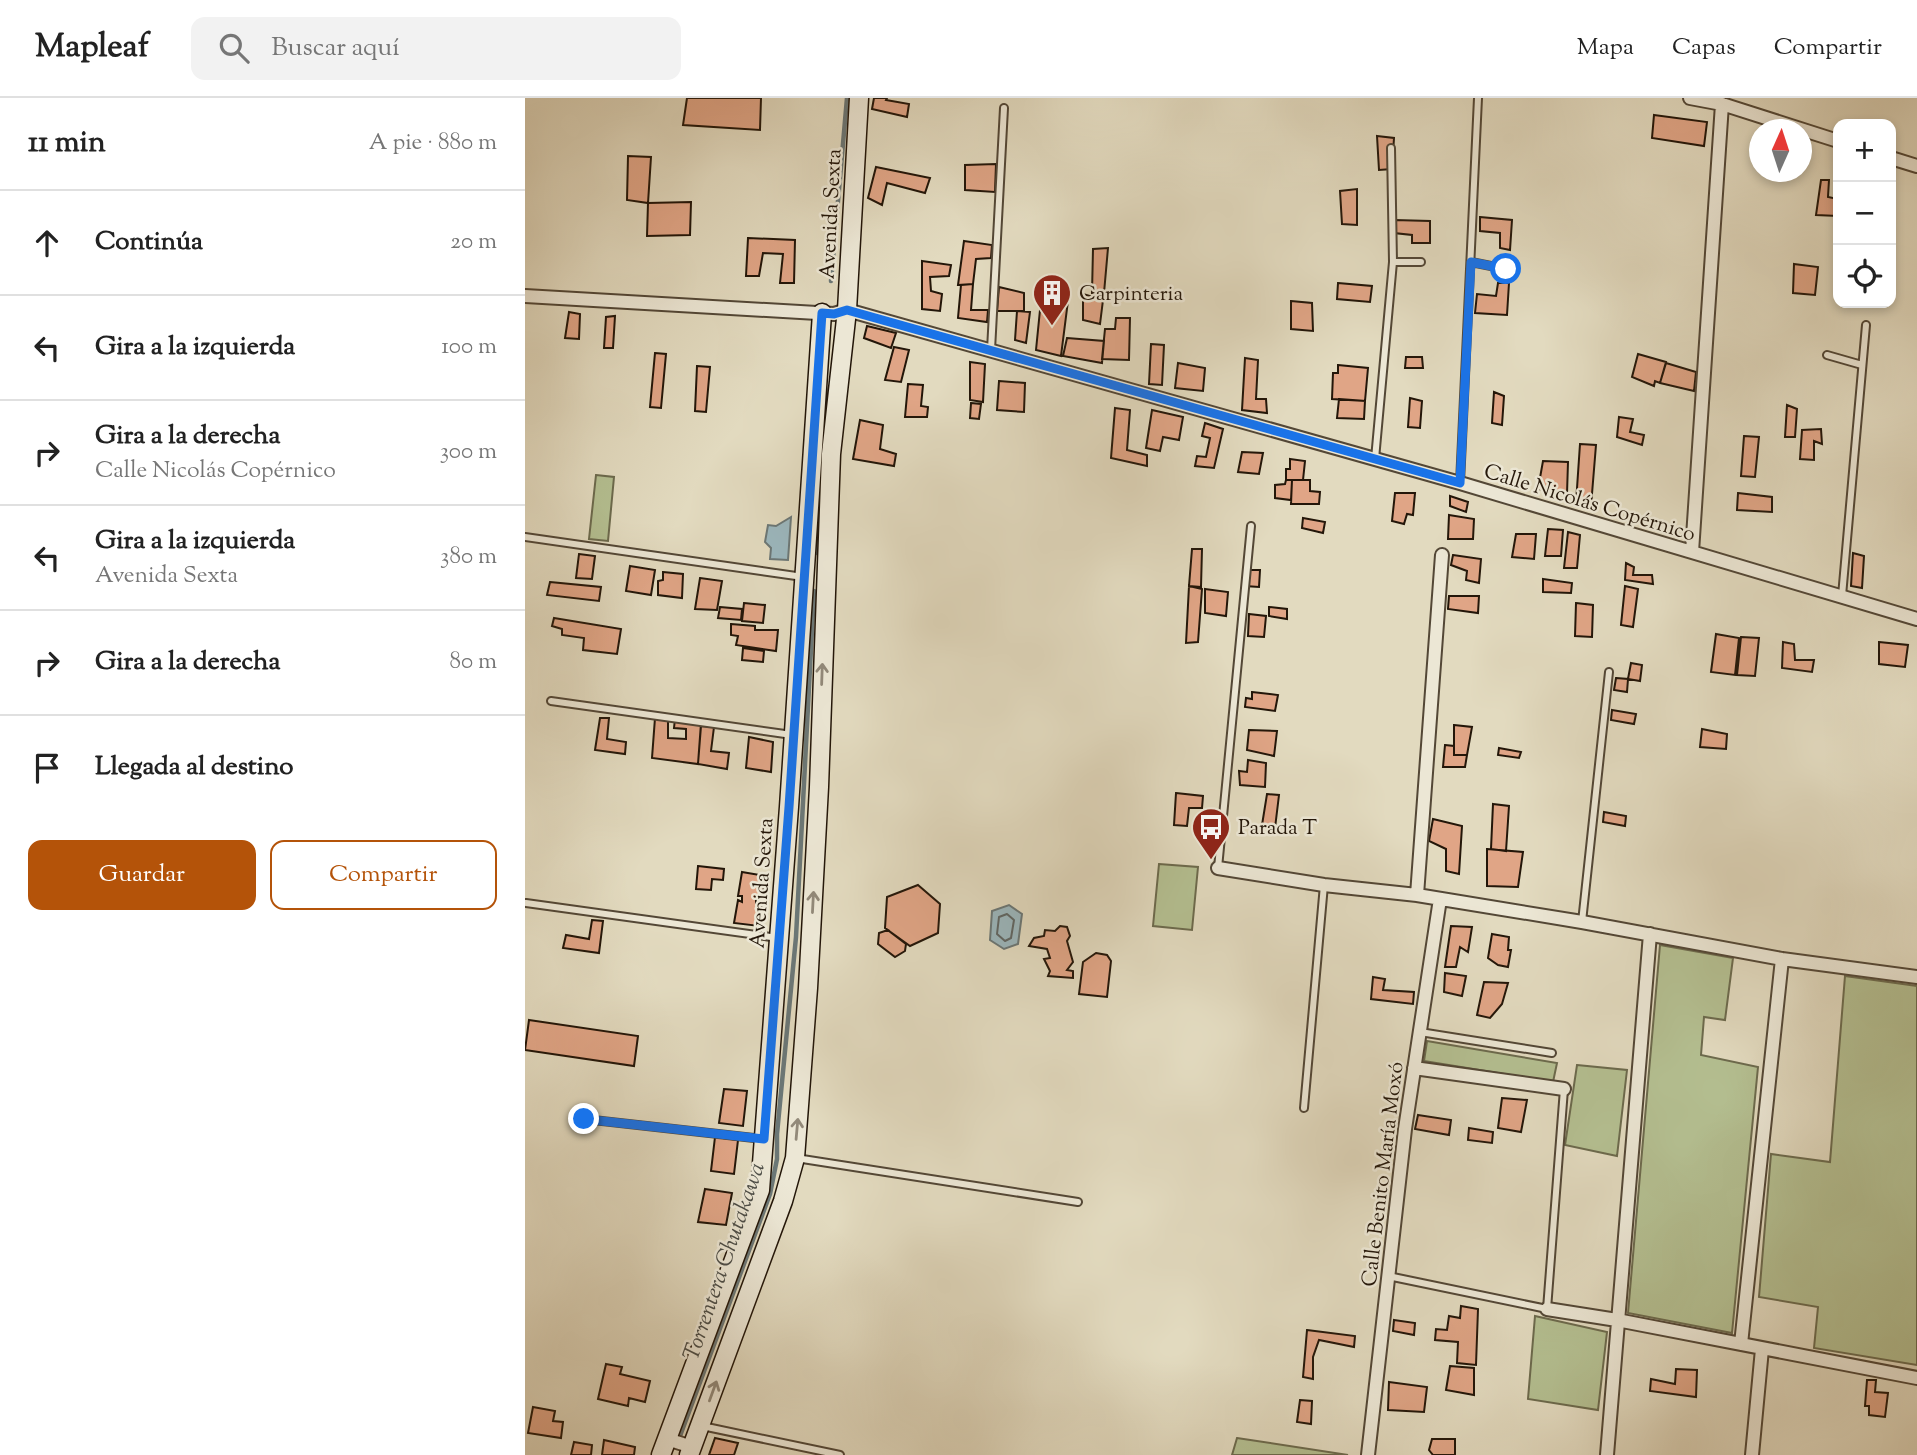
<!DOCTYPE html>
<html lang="es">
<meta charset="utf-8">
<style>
body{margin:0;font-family:"Sorts Mill Goudy",serif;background:#f2f2f2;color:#222}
.controls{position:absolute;right:21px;top:21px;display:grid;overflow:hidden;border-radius:14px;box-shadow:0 4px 10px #0003}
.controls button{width:63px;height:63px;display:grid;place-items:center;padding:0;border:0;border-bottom:2px solid #e0e0e0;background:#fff;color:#222;font:35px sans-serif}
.compass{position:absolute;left:1224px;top:21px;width:63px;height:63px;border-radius:50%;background:#fff;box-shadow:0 4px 10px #0003;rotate:3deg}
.stop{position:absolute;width:21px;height:21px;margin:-16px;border:5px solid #1a73e8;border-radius:50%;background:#fff}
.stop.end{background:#1a73e8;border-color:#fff;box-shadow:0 2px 7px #0008}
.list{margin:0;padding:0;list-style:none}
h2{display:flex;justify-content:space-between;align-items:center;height:91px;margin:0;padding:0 28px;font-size:30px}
h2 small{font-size:23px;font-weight:400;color:#767676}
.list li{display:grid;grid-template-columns:46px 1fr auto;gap:21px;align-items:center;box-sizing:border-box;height:105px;padding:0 28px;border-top:2px solid #e0e0e0}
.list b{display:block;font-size:26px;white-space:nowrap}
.list p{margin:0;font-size:23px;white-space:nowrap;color:#767676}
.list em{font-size:23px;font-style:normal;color:#767676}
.actions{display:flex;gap:14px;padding:21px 28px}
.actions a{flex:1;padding:16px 0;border:2px solid #b45309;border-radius:14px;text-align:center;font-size:24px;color:#b45309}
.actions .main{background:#b45309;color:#fff}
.icon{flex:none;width:38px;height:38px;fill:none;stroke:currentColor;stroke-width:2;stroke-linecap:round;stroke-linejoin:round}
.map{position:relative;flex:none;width:1392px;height:1357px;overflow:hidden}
header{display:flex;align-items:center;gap:42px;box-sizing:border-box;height:98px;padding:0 35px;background:#fff;border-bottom:2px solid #e0e0e0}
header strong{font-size:33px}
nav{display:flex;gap:38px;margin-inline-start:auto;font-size:24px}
.search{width:490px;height:63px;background:#f2f2f2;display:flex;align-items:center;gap:18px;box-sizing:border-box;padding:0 24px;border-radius:14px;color:#767676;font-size:26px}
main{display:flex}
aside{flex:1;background:#fff}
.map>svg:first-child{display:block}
</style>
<header>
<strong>Mapleaf</strong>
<div class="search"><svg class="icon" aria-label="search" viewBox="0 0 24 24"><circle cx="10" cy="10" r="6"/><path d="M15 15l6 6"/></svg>Buscar aquí</div>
<nav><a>Mapa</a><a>Capas</a><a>Compartir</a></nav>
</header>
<main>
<aside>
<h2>11 min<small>A pie · 880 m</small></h2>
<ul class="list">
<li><svg class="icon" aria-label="ahead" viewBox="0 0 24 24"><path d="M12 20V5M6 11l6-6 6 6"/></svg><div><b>Continúa</b></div><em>20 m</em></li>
<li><svg class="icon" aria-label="left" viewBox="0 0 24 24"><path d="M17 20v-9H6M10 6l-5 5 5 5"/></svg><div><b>Gira a la izquierda</b></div><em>100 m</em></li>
<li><svg class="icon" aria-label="right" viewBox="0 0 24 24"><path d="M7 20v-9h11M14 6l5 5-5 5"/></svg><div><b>Gira a la derecha</b><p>Calle Nicolás Copérnico</p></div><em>300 m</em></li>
<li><svg class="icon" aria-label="left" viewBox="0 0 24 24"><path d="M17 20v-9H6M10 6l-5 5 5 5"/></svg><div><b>Gira a la izquierda</b><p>Avenida Sexta</p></div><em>380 m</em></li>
<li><svg class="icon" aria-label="right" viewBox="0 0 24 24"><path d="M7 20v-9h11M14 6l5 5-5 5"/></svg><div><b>Gira a la derecha</b></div><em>80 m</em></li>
<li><svg class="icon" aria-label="arrive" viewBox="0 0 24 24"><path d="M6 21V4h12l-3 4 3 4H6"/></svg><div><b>Llegada al destino</b></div></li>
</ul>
<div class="actions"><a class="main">Guardar</a><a>Compartir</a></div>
</aside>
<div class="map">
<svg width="1392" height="1357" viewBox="0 0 1392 1357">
<rect width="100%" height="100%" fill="#e2dabf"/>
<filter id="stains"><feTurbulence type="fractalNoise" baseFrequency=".00286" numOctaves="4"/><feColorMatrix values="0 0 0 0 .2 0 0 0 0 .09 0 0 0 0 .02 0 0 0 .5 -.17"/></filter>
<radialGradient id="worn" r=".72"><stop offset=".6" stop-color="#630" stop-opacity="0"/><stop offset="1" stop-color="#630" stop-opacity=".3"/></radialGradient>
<!-- green -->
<path fill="#b4bf91" stroke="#6c6a4d" stroke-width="2" d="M71,377L89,379L83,443L64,441Z
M634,766L673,769L667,832L628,828Z
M1135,847L1208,860L1200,922L1179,919L1176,957L1233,969L1207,1235L1103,1215Z
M1320,878L1392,888V1267L1289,1250L1293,1209L1234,1199L1246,1056L1305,1064Z
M902,943L1032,965L1028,984L899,963Z
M1052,967L1102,972L1092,1058L1040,1047Z
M1010,1218L1082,1234L1073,1312L1003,1301Z
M712,1340L823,1357H707Z"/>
<!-- water -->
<path fill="#9bb7be" stroke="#6b7776" stroke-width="2" d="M266,419L263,462L245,461L246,450L240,444L243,427L251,428Z
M484,807L497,816L493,846L479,851L465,842L467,813Z"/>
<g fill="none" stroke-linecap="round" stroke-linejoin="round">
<!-- shore -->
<path stroke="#5f6664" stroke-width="2" d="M482,816L489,822L486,840L480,843L472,836L474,819Z"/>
<!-- stream -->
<path stroke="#6b7776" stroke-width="4.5" d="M306,183L322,0
M292,455L299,317
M155,1338L245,1096L252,1061V1036L271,839L289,493"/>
</g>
<!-- building -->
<path fill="#e0a586" stroke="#231609" stroke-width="2" d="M162,0H236L235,32L158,27Z
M349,0H362L361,2L384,6L382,19L347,11Z
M1129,17L1182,24L1179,48L1127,40Z
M852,38L869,40L867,71L854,72Z
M103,58L126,59L123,105L102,102Z
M471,66L470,94L440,92V67Z
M351,69L405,80L400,95L362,85L357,107L343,100Z
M1296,82H1304L1303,99L1313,101V118L1291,117Z
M832,91V127L817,126L815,93Z
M166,104L165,137L122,138L123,105Z
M955,119L987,122L985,152L975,150V135L955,133Z
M869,122L905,123V145H887V137L869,135Z
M223,140L270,142L269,185H255L258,156L238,155L234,178H221Z
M439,143L467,147L466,160L451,161L448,186L433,187Z
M583,150L579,195H567L568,151Z
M397,163L426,167L424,178L405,179L406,193L417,196L415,213L397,211Z
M1269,166L1293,169L1290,197L1268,195Z
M813,185L847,188L845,204L812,201Z
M973,185H984L982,217L950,215L952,196L971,198Z
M448,186L446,212H463L462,224L433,220L436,187Z
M474,189L499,195V213H472Z
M517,192L544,195L536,258L511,252Z
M558,196L578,202L575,226L558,222Z
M766,203L787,205L788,233L766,231Z
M492,213L505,214L501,245L490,242Z
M44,214L55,216L54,241L40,240Z
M90,218L88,250H79L81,219Z
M591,220H605L604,262L577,261L580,231H590Z
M342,228L371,235L366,250L339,240Z
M542,240L579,243L577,265L538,258Z
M626,246L639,247L637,287L624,286Z
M369,249L384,252L376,284L360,282Z
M130,255L141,256L136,310L125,309Z
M1113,256L1141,264L1135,285L1130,283L1129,288L1107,279Z
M881,259H897L898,270H880Z
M720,260L733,262L731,301H741L742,315L717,312Z
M445,264L460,266L458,304L445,302Z
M653,265L680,270L678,293L650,290Z
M1141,265L1171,274L1169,293L1135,285Z
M813,267L843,270L840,303L807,301L808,275H813Z
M172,268L185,269L181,314L170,313Z
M474,283L500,285L499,314L472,312Z
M383,286L398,287L396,308L403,309L402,319H380Z
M969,294L979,298L977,327L967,325Z
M885,300L897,303L895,330L883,329Z
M814,301L840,303L839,321L812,320Z
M446,305L456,306L454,321L445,320Z
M1262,307L1272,311L1270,339H1260Z
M590,310L605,312L602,352L622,357V368L586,360Z
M627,312L658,319L654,342L638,339L635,353L621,350Z
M1094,319L1108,321L1105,334L1119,337L1117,347L1092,339Z
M335,322L358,327L355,351L371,356L369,368L328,361Z
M680,325L698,331L689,370L670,368L672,358L681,359L685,340L677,338Z
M1296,331L1297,346L1289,343V362L1275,361L1277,332Z
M1219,338L1234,339L1230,379L1216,378Z
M1055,346L1071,347L1066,408L1051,405Z
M717,354L738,355L734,376L713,374Z
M765,361L780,363L778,382H761V371H765Z
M1018,363L1043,364L1042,396L1013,391Z
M761,382H767L766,402L750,400V387L760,386Z
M767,382H785V393L795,394L794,406H766Z
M870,395H890L888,417L882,416L879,426L867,423Z
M1213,395L1247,399V414L1212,412Z
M925,398L943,404L941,414L925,408Z
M924,417L949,421L948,441H923Z
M778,420L800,424L798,435L777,430Z
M1023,431L1038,432L1036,458H1020Z
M1043,434L1055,437L1052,470H1039Z
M991,436H1011L1009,461L987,459Z
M667,451H677L676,489L664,488Z
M1328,455L1339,458L1337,490L1326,488Z
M54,456L70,458L67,481L51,480Z
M928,457L956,461L954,485L941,482L942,473L926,467Z
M1101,465L1109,469L1108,477H1127L1128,486L1100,482Z
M105,468L130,472L126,497L101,493Z
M722,472H735L734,489L720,488Z
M138,474L158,476L157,500L133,497V483L138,482Z
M175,480L197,483L192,512L170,511Z
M1018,481L1047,485L1046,495L1018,494Z
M25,484L76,489L74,503L22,497Z
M664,488L677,491L673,544L661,545Z
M1100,488L1113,491L1108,529L1096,527Z
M680,491L703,494L701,518L680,515Z
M924,498H954L953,515L923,511Z
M219,505L240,507L238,525L217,523Z
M1051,505L1068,507L1067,539L1050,538Z
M195,509L217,511L216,522L193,520Z
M744,509L762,511V521L744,518Z
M724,516L741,518L739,539L723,538Z
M29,520L96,531L92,556L58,552L59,540L37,537V531L27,528Z
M206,526L230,528V532H253L251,553L211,547L213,538L206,537Z
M1191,536L1214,540L1210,577L1186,574Z
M1216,539L1234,540L1230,578L1212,577Z
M1258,544L1269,546L1270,562H1289L1287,574L1257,570Z
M1354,544L1383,547L1380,569L1354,566Z
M218,550L239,553L238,564L217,562Z
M1106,565L1117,567L1115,583L1103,581Z
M1091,580L1103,581L1102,594L1089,592Z
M727,594L753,597L750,613L720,609L721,600L727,601Z
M1087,612L1111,616L1109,626L1086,622Z
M75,620H84L82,641L101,644L100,656L70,652Z
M130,620L143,622V640L161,641V631L149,630L150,621L176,625L173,666L127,660Z
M929,627L947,629L942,657H929Z
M176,628L189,629L186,653L204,655L202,671L173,666Z
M1177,631L1202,636L1201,651L1175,649Z
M724,632L752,633L749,658L722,652Z
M224,639L248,644L246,674L221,670Z
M920,647L929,648V657H942L940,669H918Z
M974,650L996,654L994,660L973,657Z
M723,662L741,665L740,689L715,687L714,673L722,674Z
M651,695L678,698L677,710H664L662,728L649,727Z
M742,696L754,697L750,730L737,727Z
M968,706L984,708L981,753L966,751Z
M1079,714L1101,718L1100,728L1078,724Z
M908,721L937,728L934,776L921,773V751L904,743Z
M962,751L998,754L993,789L962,788Z
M173,768L199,771L198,782L187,781L186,792L171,791Z
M217,774L240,778L237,800L231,799V805L237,806L234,828L209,825L213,802L217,804V798H213Z
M393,787L415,806L413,835L385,848L360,830L362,799Z
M67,822L78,823L74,855L38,850L41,837L64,841Z
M535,828L542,829L545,838L542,843L548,864L542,872L548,873V880L523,878L525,873L519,861L525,860L522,851L504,848L509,840L519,838L520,832L530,833Z
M926,828L947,829L943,854L935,849L931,869H920Z
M360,830L381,846L380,853L370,859L353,846L354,835L363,832Z
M967,836L984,839L983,852H986L983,869L973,867L963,860Z
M571,855L582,857L586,863L582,899L554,896L558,864Z
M920,875L941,878L937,898L919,894Z
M848,879L860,881L858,892L889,894L888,906L846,901Z
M959,884L983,885L977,906L965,920L952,917Z
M4,922L113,938L109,968L0,952Z
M199,991L222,993L218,1028L194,1025Z
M977,1000L1002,1002L996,1034L973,1030Z
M893,1017L926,1022L924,1037L890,1031Z
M944,1030L968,1034L967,1045L943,1042Z
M190,1039L213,1042L209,1076L186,1073Z
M180,1091L207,1095L201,1127L173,1124Z
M936,1208L953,1211L951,1267L932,1265L933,1244L910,1242L911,1231L922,1232L924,1218L935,1220Z
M869,1222L890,1225L889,1237L868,1233Z
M782,1232L830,1238L829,1249L794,1242L788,1259V1281L778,1279Z
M81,1266L97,1269L95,1276L125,1283L120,1304L104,1300L103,1308L73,1301Z
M925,1268L949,1270V1297L921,1292Z
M1151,1271L1172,1272L1171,1299L1125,1293L1126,1281L1150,1286Z
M1342,1282H1351L1350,1294L1363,1295L1360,1319L1344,1317V1308H1340Z
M864,1284L902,1289L899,1314L863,1312Z
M775,1302L787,1303L786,1326L772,1324Z
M8,1309L30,1313L28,1323L38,1324L36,1340L3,1335Z
M190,1340L213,1345L209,1357H184Z
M907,1341H930V1357H908L904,1352Z
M79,1342L110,1349L109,1357H77Z
M49,1344L67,1347L66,1357H46Z"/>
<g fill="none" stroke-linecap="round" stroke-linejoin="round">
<defs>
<path id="lane" d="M868,164H896
M946,164L981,171
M466,252L479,10
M1302,257L1337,267
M850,361L868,164L866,50
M935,385L953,0
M0,439L278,479
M1317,498L1341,227
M26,603L267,637
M693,770L726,428
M1,805L253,840
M1057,824L1084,574
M895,934L1027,955
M779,1010L799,787
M59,1021L238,1041
M271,1060L553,1104
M863,1178L1022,1211L1039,991
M177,1328L315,1357"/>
<path id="street" d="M1165,0L1197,6L1313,43
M1366,60L1392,68
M0,198L309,216L322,212L935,385L1392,521
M1167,454L1197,6
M693,770L799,787L892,797L1057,824L1257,861L1392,879
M892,797L917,457
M889,970L1039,991
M1022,1211L1092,1222L1392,1280
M1216,1246L1257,861
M142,1341L167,1349
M843,1357L880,1031L915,801
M1082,1357L1125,836
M1227,1357L1237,1251"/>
<path id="secondary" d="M136,1357L235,1092L264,709L297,215
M164,1357L258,1103L270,1060L283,890L294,689L306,356L322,212L334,0"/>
</defs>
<!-- lane casing -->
<use href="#lane" stroke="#534736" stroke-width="10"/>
<!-- street casing -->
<use href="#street" stroke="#534736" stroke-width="16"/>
<!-- secondary casing -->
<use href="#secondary" stroke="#231609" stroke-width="21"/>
<!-- lane -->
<use href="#lane" stroke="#ece7d5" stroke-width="6"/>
<!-- street -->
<use href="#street" stroke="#ece7d5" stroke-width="12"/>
<!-- secondary -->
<use href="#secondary" stroke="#ece7d5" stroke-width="18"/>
</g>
<!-- one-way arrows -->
<defs><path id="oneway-shaft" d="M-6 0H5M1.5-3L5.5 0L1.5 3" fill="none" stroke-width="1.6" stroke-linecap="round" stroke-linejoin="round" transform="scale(1.75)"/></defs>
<g stroke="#928979">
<use href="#oneway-shaft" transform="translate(297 576) rotate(-88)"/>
<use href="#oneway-shaft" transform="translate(288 804) rotate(-87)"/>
<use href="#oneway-shaft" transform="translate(272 1031) rotate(-85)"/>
<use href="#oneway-shaft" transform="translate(188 1293) rotate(-70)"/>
</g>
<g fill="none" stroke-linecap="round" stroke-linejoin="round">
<!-- route -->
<path stroke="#1a73e8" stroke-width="9" d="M59,1021L239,1041L264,709L297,215L309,216L322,212L935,385L946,164L981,171"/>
</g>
<!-- icons -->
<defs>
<symbol id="building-pin" viewBox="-11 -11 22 30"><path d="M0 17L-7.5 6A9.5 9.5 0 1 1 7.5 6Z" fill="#8f2418" stroke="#ece7d5"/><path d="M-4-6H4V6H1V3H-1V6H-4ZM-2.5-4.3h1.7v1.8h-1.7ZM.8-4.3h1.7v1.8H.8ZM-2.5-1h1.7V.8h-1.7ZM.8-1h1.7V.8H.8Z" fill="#fff"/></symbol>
<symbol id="bus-pin" viewBox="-11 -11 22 30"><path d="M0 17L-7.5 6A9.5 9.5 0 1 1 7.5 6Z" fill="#8f2418" stroke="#ece7d5"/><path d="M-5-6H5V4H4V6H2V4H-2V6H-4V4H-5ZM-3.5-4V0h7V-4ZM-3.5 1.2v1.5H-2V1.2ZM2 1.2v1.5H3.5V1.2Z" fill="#fff"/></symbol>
</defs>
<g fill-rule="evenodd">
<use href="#building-pin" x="505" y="173" width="44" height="60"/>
<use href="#bus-pin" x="664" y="707" width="44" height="60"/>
</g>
<g text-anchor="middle" stroke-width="5" stroke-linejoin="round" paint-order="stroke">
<!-- street labels -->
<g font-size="21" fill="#231609" stroke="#ece7d5">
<text transform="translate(305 116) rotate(-87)" y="7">Avenida Sexta</text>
<text transform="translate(1065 404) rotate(17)" y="7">Calle Nicolás Copérnico</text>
<text transform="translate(236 785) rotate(-86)" y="7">Avenida Sexta</text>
<text transform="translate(857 1076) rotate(-83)" y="7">Calle Benito María Moxó</text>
</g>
<!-- poi labels -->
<g font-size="21" fill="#231609" stroke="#ece7d5" text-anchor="start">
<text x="554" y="202">Carpinteria</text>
<text x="713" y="736">Parada T</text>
</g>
<!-- water labels -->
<g font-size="23" font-style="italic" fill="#4d4e48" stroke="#ece7d5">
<text transform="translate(198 1163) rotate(-71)" y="8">Torrentera Chutakawa</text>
</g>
</g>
<rect width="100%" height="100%" filter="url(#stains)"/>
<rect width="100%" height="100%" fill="url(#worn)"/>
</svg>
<div class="controls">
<button>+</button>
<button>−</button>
<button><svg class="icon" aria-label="locate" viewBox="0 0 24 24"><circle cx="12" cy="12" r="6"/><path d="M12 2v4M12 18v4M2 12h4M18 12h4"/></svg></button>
</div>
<svg class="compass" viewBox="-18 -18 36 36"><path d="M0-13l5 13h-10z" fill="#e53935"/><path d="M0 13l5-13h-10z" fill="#767676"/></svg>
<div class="stop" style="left:981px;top:171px"></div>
<div class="stop end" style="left:59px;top:1021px"></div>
</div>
</main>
